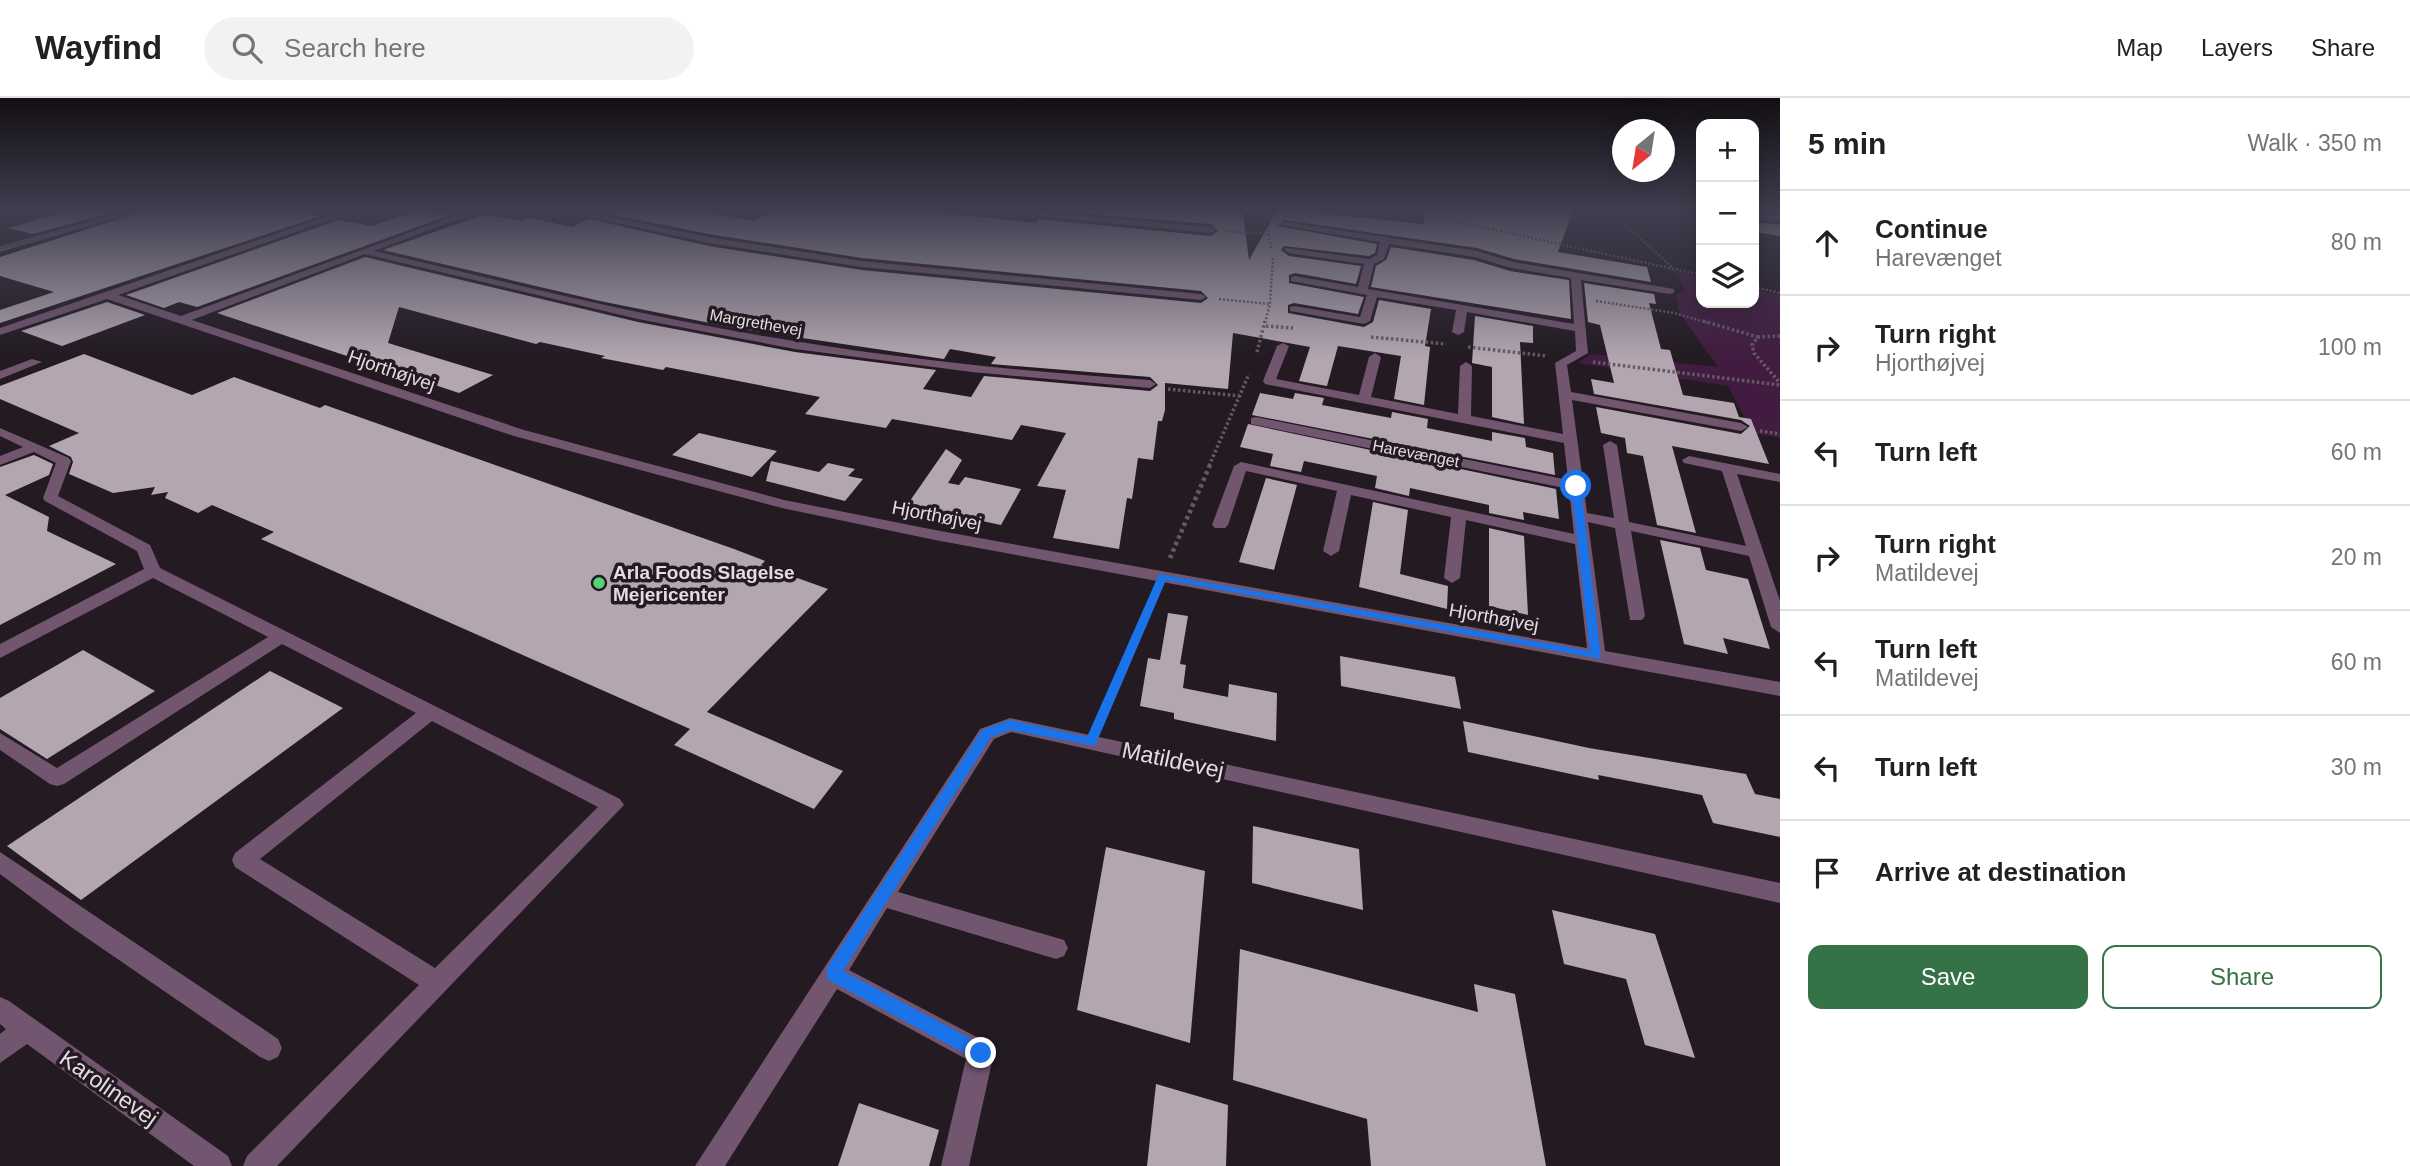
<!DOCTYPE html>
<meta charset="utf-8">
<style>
body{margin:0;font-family:Arial,sans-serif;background:#f2f2f2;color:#202124}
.controls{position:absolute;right:21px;top:21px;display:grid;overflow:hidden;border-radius:14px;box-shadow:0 4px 18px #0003}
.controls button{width:63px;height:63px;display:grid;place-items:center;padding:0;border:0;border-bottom:2px solid #e0e0e0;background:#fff;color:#202124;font:35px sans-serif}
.compass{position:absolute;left:1612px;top:21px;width:63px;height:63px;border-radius:50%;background:#fff;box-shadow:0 4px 18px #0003;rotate:210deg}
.stop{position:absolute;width:21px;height:21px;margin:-16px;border:5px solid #1a73e8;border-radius:50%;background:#fff}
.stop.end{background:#1a73e8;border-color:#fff;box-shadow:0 2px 7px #0008}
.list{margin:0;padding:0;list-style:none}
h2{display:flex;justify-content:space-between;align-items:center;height:91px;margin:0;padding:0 28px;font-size:30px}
h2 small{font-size:23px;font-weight:400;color:#757577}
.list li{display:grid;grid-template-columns:46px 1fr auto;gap:21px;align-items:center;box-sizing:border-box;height:105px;padding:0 28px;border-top:2px solid #e0e0e0}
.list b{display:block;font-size:26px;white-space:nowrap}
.list p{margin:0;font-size:23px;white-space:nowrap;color:#757577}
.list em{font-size:23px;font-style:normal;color:#757577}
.actions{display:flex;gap:14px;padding:21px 28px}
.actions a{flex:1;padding:16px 0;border:2px solid #367248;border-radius:14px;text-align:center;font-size:24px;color:#367248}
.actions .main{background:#367248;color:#fff}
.icon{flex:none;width:38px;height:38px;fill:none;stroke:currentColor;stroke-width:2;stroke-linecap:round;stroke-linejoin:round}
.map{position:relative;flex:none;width:1780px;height:1068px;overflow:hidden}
header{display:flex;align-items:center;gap:42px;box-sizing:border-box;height:98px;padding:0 35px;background:#fff;border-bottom:2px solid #e0e0e0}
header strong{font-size:33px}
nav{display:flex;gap:38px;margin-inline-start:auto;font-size:24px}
.search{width:490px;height:63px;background:#f2f2f2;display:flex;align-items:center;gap:18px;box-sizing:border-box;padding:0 24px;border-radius:38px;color:#757577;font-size:26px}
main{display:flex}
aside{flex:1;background:#fff}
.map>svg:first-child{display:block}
</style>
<header>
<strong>Wayfind</strong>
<div class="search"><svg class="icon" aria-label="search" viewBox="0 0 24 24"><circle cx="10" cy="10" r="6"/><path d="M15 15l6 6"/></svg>Search here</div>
<nav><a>Map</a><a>Layers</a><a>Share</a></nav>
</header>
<main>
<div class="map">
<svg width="1780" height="1068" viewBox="0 0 1780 1068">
<rect width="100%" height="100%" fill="#231a22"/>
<!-- green -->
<path fill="#411c40" d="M1677,174L1701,179V205H1754V191L1780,197V340L1753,335L1728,288L1578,265L1591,256L1718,269L1679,214L1676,197L1685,194Z"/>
<!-- building -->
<path fill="#b3a6b1" d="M74,111H124L33,136L8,130Z
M150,111H294L321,118L0,225V212L54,194L0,178V159Z
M613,111H693L754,123L773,111H906L1036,125L1038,121L1211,138L1218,133L1211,126L1042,112L1206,111L1243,115L1249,162L1278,111L1424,126L1425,111H1573L1558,154L1647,169L1651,184L1514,161L1477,150L1284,122L1278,128L1377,146L1375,155L1369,158L1284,148L1281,152L1289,158L1361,168L1356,186L1295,175L1289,177V185L1364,199L1358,216L1294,205L1288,207V215L1364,229L1373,224L1379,202L1431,211L1425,248L1430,249L1424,307L1394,301L1401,258L1338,248L1327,288L1299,283L1310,249L1233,235L1228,291L1165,285V312L1162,323H1158L1153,362L1138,360L1132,401L1127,400L1119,451L1053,440L1066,392L1037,388L1066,335L1021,327L1012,342L892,321L886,330L805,316L820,299L666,269L663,272L601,260L605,258L540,244L536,246L399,209L388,245L493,277L459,295L217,215L365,159L638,224L795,254L936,272L923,291L971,299L984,278L1150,293L1158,287L1150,279L991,266L996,259L950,251L944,261L735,230L600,203L383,152L486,116L521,123L530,120L572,129L589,121L709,148L862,172L1201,205L1208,200L1201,193L862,160L709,136L604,115Z
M420,114L450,117L197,209L179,204L164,210L126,197L338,122L372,128L409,115Z
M1755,124L1780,127V138L1755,134Z
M1391,149L1474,162L1510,173L1569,182L1571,221L1371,189L1376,168L1386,162Z
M1584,185L1654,196L1656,206L1649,205L1661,251L1670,252L1683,297L1734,305L1739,319L1751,321L1769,366L1672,348L1696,435L1657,427L1643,358L1627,355L1625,340L1601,335L1596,309L1741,336L1750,328L1741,322L1594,296L1591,281L1614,285L1600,227L1588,224Z
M107,204L145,217L62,248L21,233Z
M1475,218L1533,228V245L1520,244L1524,326L1492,319V269L1472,265Z
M84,256L192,297L234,279L320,310L325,307L734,451L765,463L761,467L828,491L707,614L843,673L814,711L674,647L690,631L261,441L274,434L212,407L198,415L165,400L168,394L151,397L155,389L113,395L69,376L73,364L71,359L49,348L79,335L0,301V288Z
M1260,295L1293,301L1295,295L1324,300L1322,307L1391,320L1392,314L1428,321L1427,330L1492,343V334L1525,340L1526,349L1553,355L1555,377L1252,317Z
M1248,326L1556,391L1559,421L1523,414L1524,422L1489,415V407L1410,390L1409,398L1375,390L1377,378L1304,363L1301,374L1270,368L1273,356L1240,349Z
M699,335L777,353L752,379L672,357Z
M946,351L962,362L948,385L959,387L965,379L1021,391L1001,427L930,412L928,415L905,410Z
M34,357L53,366L49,377L5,397L49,419L47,433L116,466L0,527V369Z
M771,363L819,374L828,365L855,371L848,378L863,381L845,403L766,383Z
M1266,380L1297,387L1274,472L1239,464Z
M1373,404L1408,412L1400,476L1448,488L1447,511L1359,489Z
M1489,430L1524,438L1528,517L1489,508Z
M1660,442L1700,450L1706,472L1748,481L1770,551L1723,540L1728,556L1684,546Z
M1168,515L1188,518L1180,566L1186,567L1183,590L1228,599L1229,586L1277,595L1276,643L1174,621V615L1140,608L1148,560L1160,562Z
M83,552L155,593L47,661L0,631V600Z
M1340,558L1455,579L1461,611L1341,588Z
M270,573L343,610L81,802L7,748Z
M1463,623L1589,650L1746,676L1755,696L1780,701V739L1713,725L1702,697L1598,677L1599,682L1468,654Z
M1253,728L1359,751L1363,812L1252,785Z
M1106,749L1205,773L1190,945L1077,912Z
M1552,812L1655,836L1695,960L1645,947L1626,881L1564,866Z
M1240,851L1478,914L1474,886L1515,896L1546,1068H1371L1367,1021L1233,982Z
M1156,986L1228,1007L1226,1068H1147Z
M859,1005L939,1032L929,1068H838Z"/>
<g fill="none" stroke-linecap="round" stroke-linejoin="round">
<!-- path-far3 -->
<path stroke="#635b62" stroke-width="2.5" stroke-dasharray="2 2" stroke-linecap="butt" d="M1264,111L1266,124
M1382,111L1431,118L1701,177
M1608,111L1673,170
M1268,132L1271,151
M1227,133L1268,136
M1754,189L1780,195
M1219,201L1270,206
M1596,203L1674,215L1709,225
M1265,225L1270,206L1273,160"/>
<!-- path-far2 -->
<path stroke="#635b62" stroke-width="3.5" stroke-dasharray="2.5 2.5" stroke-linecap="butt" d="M1703,223L1758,239
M1266,228L1293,230
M1780,238L1758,239L1752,247L1754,255L1780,285
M1371,239L1446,246
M1468,249L1547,258
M1257,254L1265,223
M1593,264L1780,287
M1168,291L1240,298
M1760,333L1780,336
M1209,368L1249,276"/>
<!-- path-far1 -->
<path stroke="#635b62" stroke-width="4.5" stroke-dasharray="3.5 3.5" stroke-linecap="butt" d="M1170,460L1210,367
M1131,549L1155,494"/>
<!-- path -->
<path stroke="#635b62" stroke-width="5" stroke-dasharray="4.5 4.5" stroke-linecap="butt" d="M1098,628L1132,548"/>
<!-- minor -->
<path fill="#72566f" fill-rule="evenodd" d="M134,111H148L0,154V148Z
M348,111H361L118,197L181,218L474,111V115L374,153C494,181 614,212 735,233C872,258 1011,273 1150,282L1156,286L1150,290L972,274L795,251L638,221L365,156L192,222L524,332L784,402L935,432L1587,550L1575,446L1466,422L1460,480L1452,485L1444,480L1451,419L1351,397L1339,453L1331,458L1323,453L1337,393L1246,373L1228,427L1225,430H1215L1212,427L1234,368L1241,364L1574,436L1569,391L1251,326V320L1256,319L1568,382L1564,345L1265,286L1263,283L1277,248L1283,245L1289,248L1276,281L1359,297L1369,259L1375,255L1381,259L1371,299L1458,316L1460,268L1466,264L1472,268L1471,318L1563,336L1555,265L1576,253L1575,233L1467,214L1464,234L1458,237L1452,234L1456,212L1377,199L1370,223L1364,226L1290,213V209L1294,208L1360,219L1367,197L1291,183V179L1295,178L1358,189L1364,166L1289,155L1284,152L1286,150L1369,161L1377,157L1380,144L1280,127L1285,124L1477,153L1513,164L1674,191V195L1670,196L1581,182L1588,255L1567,267L1571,294L1741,325L1748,329L1741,333L1572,302L1587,415L1614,420L1603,347L1610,343L1617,347L1629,424L1746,448L1722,373L1684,365L1682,362L1689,358L1780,376V384L1737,376L1780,503V535L1771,529L1749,458L1631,433L1645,518L1642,522H1630L1615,430L1588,424L1605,553L1780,584V598L935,442L782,410L514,338L107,201L0,237V230ZM1389,146L1475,159L1511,170L1571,180L1574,226L1368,191L1374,166L1384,161Z
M554,111H571L709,139L862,163L1201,196L1206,199L1201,202L862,169L709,145Z
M966,111H1001L1211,129L1216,132L1211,135Z
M1754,115L1780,118V124L1754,121Z
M32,261L42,264L0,281V273Z
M0,330L69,360L71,363L58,398L150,447L160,470L620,701L624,707L277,1068H243L247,1058L419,887L235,769L232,762L235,755L416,615L282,546L64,686L57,688L50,686L0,652V635L57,670L268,539L153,480L0,560V546L144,471L137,453L45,403L43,400L56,365L34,354L0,367V358L23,349L0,338ZM432,623L598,709L435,870L260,761Z
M1010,620L1780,785V805L1011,634L994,641L898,794L1064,842L1068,850L1064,858L1056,861L887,810L849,872L990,946L994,955L969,1068H941L966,961L837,891L725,1068H695L980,631Z
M0,754L278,941L282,950L278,959L269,963L260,959L71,829L0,776Z
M0,899L9,903L228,1058L232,1068H194L27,946L0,965V936L6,931L0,926Z"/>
</g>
<!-- sky -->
<linearGradient id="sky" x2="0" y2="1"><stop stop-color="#130e13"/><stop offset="0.43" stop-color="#3f3e4f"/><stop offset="1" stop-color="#3f3e4f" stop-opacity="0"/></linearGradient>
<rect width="1780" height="261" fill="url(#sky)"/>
<!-- route -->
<path fill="#1a73e8" d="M1576,385L1581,388L1601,561L1166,482L1095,648L1011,632L991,639L843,873L987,949L989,955L987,961H975L827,881V870L982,632L1010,622L1087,639L1159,476L1590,553L1571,388Z"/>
<!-- markers -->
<circle fill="#52d673" stroke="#231a22" stroke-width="2.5" cx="599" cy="485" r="7"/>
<g text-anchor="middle" stroke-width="7" stroke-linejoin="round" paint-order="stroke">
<!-- far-street labels -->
<g font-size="16" fill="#e3dce2" stroke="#231a22">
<text transform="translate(756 224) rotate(10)" y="6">Margrethevej</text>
<text transform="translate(1416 355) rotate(11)" y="6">Harevænget</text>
</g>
<!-- street labels -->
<g font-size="19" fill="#e3dce2" stroke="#231a22">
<text transform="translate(392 272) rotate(19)" y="7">Hjorthøjvej</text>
<text transform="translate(937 417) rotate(11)" y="7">Hjorthøjvej</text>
<text transform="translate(1494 519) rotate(10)" y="7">Hjorthøjvej</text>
</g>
<!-- poi labels -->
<g font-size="19" font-weight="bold" fill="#e3dce2" stroke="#231a22" text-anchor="start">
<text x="613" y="481">Arla Foods Slagelse<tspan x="613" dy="22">Mejericenter</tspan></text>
</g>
<!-- near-street labels -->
<g font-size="23" fill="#e3dce2" stroke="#231a22">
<text transform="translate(1173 662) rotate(12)" y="8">Matildevej</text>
<text transform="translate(109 990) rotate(35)" y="8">Karolinevej</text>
</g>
</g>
</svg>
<div class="controls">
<button>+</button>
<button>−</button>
<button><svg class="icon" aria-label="layers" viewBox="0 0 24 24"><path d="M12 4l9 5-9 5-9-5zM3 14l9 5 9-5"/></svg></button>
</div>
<svg class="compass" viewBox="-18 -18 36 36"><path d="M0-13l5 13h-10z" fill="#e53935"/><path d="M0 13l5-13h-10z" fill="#757577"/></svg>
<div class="stop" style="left:1576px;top:388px"></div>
<div class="stop end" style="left:981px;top:955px"></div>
</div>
<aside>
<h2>5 min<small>Walk · 350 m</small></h2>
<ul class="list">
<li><svg class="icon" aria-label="ahead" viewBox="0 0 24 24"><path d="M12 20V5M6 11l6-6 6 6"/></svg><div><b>Continue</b><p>Harevænget</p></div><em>80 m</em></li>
<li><svg class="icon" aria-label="right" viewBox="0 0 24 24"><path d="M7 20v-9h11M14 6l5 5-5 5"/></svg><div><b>Turn right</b><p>Hjorthøjvej</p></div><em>100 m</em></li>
<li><svg class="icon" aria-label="left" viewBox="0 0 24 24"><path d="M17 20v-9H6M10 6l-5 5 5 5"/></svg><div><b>Turn left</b></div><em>60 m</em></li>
<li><svg class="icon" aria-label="right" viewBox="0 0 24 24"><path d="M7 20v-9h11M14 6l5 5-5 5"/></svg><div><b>Turn right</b><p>Matildevej</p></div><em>20 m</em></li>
<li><svg class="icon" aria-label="left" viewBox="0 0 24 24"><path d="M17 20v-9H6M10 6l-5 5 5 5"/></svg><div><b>Turn left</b><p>Matildevej</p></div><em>60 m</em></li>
<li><svg class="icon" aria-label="left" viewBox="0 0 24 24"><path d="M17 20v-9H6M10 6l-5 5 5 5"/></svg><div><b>Turn left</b></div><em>30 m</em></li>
<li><svg class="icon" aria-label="arrive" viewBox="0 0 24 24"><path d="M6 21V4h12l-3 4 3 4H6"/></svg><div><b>Arrive at destination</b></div></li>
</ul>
<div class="actions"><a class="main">Save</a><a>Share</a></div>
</aside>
</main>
